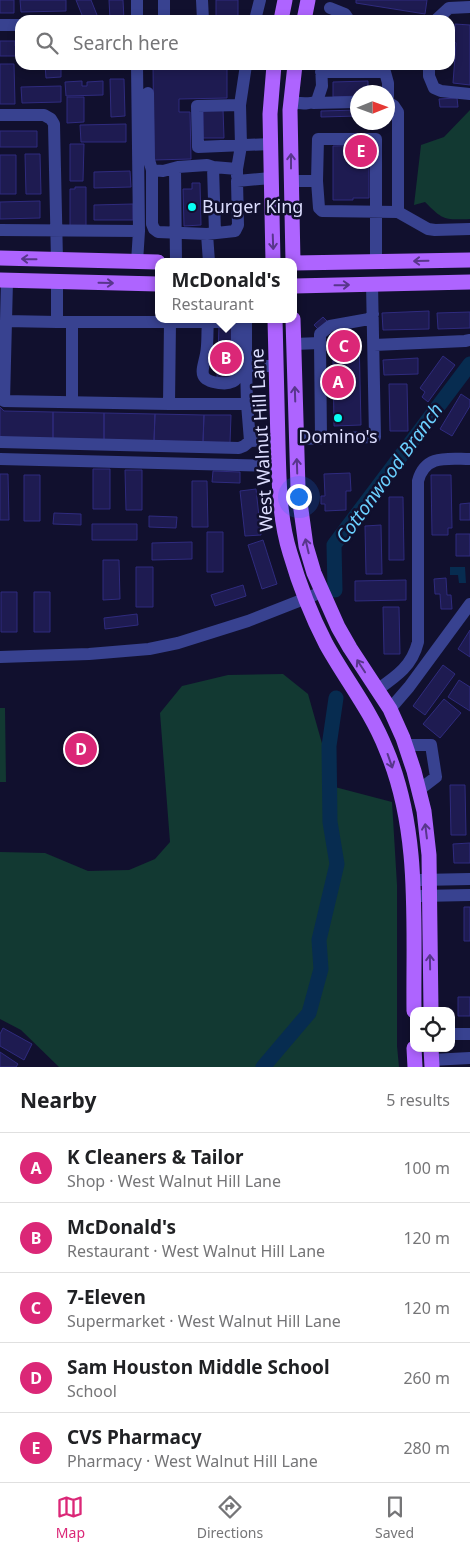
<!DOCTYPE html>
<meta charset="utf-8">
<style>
body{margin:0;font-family:"Noto Sans",sans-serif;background:#f2f2f2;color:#202124}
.controls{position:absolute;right:15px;bottom:15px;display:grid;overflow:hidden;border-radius:10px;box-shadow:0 2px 8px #0003}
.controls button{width:45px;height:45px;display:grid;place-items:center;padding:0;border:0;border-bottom:1px solid #e0e0e0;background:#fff;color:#202124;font:25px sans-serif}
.compass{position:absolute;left:350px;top:85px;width:45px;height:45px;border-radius:50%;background:#fff;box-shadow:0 2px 8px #0003;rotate:89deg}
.you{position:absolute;left:298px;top:496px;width:18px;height:18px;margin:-12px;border:4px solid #fff;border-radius:50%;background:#1a73e8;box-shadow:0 0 0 8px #1a73e833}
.badge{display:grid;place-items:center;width:32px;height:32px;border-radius:50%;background:#db2777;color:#fff;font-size:16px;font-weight:700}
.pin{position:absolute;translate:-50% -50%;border:2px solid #fff;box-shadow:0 1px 5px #0006}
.popup{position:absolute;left:155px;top:258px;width:142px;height:65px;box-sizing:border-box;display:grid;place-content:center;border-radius:10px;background:#fff;filter:drop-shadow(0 1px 4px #0005);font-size:16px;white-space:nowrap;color:#757577}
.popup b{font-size:19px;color:#202124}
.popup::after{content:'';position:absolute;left:50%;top:100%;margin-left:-10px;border:10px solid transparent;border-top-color:#fff}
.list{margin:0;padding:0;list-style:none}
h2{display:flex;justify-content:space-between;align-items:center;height:65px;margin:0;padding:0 20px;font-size:21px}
h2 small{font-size:16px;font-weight:400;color:#757577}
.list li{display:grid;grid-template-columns:32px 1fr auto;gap:15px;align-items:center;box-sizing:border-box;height:70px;padding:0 20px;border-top:1px solid #e0e0e0}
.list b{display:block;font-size:19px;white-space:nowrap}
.list p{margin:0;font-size:16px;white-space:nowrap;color:#757577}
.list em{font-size:16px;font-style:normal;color:#757577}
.icon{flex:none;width:28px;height:28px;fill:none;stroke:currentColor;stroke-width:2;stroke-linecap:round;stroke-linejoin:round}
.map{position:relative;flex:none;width:470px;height:1067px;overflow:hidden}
.search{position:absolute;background:#fff;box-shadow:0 2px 8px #0003;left:15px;right:15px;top:15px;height:55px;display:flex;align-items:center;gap:12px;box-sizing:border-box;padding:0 18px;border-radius:15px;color:#757577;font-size:19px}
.sheet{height:415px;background:#fff}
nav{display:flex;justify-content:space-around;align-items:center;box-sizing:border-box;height:70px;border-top:1px solid #e0e0e0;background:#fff;font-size:14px;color:#757577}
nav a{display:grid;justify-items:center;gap:2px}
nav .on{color:#db2777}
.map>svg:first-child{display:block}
</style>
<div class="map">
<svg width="470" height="1067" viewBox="0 0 470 1067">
<rect width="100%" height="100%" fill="#11102e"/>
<!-- green -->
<path fill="#123932" d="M470,110V219C444,220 443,220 425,202L414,205L421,145L444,137Z
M283,674L308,694L323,747L331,786L392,802L397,885V1046L399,1067H59L21,1030L0,1019V852L45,853L88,871L129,870L155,859L170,842L160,713L182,686L228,675Z
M0,708H5L6,782H0Z"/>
<!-- water -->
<path fill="#072c50" d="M450,567H465L466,583H459L458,575H450Z"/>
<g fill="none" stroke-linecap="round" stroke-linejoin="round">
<!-- river -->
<path stroke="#072c50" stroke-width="15" d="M335,590L334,545L470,364
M263,1067L309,1013L321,969L319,940L337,864L330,822L329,746L336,698"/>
</g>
<!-- building -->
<path fill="#1e1b51" stroke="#2f2b7e" d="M0,0H14V13H0Z
M20,0H66V11L21,12Z
M76,0H91L99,20H84Z
M109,0H123L124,20H110Z
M216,0H238V20H216Z
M356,0H427L425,14L356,3Z
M455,24L470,25V85L453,83L456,43L454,42Z
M0,41H15V46H20V56H0Z
M0,64H14L15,104H0Z
M45,65H61V77L46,78Z
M153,65H227V98L179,99V112H190L191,159L154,160Z
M110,79H124L125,116L111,117Z
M82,81V86H87V82L103,81V95L66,96L65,82Z
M368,81V92H358V96L333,97V82Z
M61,86V102L22,103L21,87Z
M67,97H84V122L67,123Z
M457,98L458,107H440L439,99Z
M203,109H223L224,138H203Z
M358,110V116L321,117V111Z
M126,124V142H81L80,125Z
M0,131H37V147H0Z
M70,144H84L83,181H70Z
M369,145V198H353V200H333V146Z
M25,154H40L41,194H26Z
M0,155H16V194H0Z
M130,171L131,187L94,188V172Z
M192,183H200L201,225L184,226L183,189H192Z
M75,187H86V226H70V189H75Z
M40,201V218L0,219V202Z
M133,204V220H94V205Z
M429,311V329L383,330L382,313Z
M470,312V328L438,329L437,313Z
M323,317L329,323L321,332L314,325Z
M219,326H234V377L217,378Z
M335,336H359L361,425L334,426L333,360H335Z
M443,356L455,365L428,402L422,397L425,392L420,388Z
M418,358V374L384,375L383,360Z
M389,384H407L408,431H390Z
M461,394L470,400V406L452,436L440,429Z
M0,407L4,411L53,412V439L0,438Z
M53,412L104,413V440L53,439Z
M104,413L155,414L154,441L104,440Z
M155,414L204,415L203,442L154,441Z
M204,415H231L230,443L203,442Z
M93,469H110V509H93Z
M125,470H142V510H126Z
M213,471L240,472V483L212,482Z
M350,473L351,491H346V510L325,511V504H321V496H325L324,474Z
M0,474H8L9,520H0Z
M24,475H40V521H24Z
M431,475H451L452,528H448V535H432Z
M192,481H207L208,527H192Z
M256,489L261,535L245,536L240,491Z
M389,497H403L404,560H389Z
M470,503V520H460V504Z
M54,513L81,514V525L53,524Z
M149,516L177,517L176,528L149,527Z
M92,524H137V540H92Z
M381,525L382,574H366L365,526Z
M207,532H223V572H207Z
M456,534H470V556H456Z
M263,540L277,584L262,589L248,545Z
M192,542V559L152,560V543Z
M103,560H119L120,599L103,600Z
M136,567H153V607H136Z
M446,578L447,595H451L452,609H441L440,594H435L434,579Z
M406,580V600L355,601V581Z
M243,585L246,596L215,606L211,595Z
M1,592H17V632H1Z
M34,592H50V632H34Z
M383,607H399L400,654H384Z
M137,614L138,625L105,629L104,618Z
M470,630V657L458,649Z
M443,665L455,674L425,715L413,706Z
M459,680L470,687V711L448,697Z
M444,699L461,713L440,738L423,724Z
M450,785H465L466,835H451Z
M470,843V863H454L453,844Z
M464,907H470V941H464Z
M458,997H470V1016H458Z
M3,1028L32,1044L24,1060L0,1046V1034Z
M0,1052L18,1064L16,1067H0Z"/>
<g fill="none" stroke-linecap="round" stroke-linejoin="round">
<!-- minor -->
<path stroke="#384290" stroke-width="12" d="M164,0V20
M202,0L203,20
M330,8L345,14L349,20
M137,20V0
M255,20L260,0
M436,20L449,8L470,7
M0,25H20
M137,65L139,231L137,262
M429,65V76L434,88L441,91L470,94
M321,72H385L388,83V97
M148,93L149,160L152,170V224L154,229L158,232L207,234L235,231L238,225L237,181L271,178
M291,102C300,103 309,105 317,101L322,86L321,65
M388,102L394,106L398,112V212
M313,103L358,102
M240,105L197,106L198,147L271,144
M0,115H44L51,119L54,124L57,260
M213,167L215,233
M175,168L176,262
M237,169L241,146L240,105L246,65
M152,170L163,171L178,167L207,165L213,167L237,169V176
M291,181H317L319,208L322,211L398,212L428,229L435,230L470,229
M317,181L318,139H376V262
M0,230L139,231
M207,234L209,262
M57,282V322H170L169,404H247
M170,319V322H199V319
M6,321L7,281
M57,322L6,321L4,401L169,404
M199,322H246V366
M208,322C207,332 208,344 206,354C203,370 196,380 219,383C226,384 233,384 237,378V322
M320,343L321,438
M294,344L320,343V334L330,326L369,319L373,314
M374,345L465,341L470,340
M276,366H246L247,404L250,441L278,440
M72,402V322
M297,439L375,437L372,284
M0,442L239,448L244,446L250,441
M0,459L279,466
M0,657L89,654L149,649L178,643L248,621L322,592
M377,690C397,676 412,666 418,642V481C425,454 448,459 470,459
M390,709L409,687L470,604
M405,745H431L436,777L419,790
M420,880L470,879
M420,896L470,895
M451,1034H470
M431,1060L470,1058"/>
<!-- major -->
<path stroke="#ae64ff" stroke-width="15" d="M281,20L285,0
M304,20L308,0
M0,258L158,262
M273,262L270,114L274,65
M293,262L290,110L295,65
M294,263L470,260
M0,280L158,284
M294,286L470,282
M275,319C276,361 277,402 278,444C279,480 279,518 290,553C299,584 311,615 326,644C346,680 371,711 386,749C421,831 413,924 414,1011
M293,319L298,488L306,546L314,573L338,627L350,648L390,709L403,738L414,771L424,811L429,855L431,1011
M414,1048L415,1067
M431,1048L432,1067"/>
</g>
<!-- one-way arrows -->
<defs><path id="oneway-shaft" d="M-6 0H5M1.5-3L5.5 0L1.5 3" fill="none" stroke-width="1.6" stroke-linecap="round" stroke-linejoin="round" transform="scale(1.25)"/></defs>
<g stroke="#58368c">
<use href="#oneway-shaft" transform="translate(291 161) rotate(-90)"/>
<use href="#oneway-shaft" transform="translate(273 242) rotate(88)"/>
<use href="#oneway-shaft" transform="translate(29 259) rotate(-179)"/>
<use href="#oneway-shaft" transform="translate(421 261) rotate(179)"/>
<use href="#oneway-shaft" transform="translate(106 283) rotate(1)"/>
<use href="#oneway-shaft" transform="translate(342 285) rotate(-1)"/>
<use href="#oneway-shaft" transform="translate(295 394) rotate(-92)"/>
<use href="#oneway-shaft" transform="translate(297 466) rotate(-92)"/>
<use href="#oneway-shaft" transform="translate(307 546) rotate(-103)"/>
<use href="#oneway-shaft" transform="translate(361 666) rotate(-123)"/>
<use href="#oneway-shaft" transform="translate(390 761) rotate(71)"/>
<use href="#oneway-shaft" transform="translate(426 831) rotate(-97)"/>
<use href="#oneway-shaft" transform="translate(430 962) rotate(-91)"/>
</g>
<!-- markers -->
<g fill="#09fff4" stroke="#11102e" stroke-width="2">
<circle cx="192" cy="207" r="5"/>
<circle cx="338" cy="418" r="5"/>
</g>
<g text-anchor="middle" stroke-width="5" stroke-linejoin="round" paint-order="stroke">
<!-- poi labels -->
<g font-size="18" fill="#dddeff" stroke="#11102e" text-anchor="start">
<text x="202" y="213">Burger King</text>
<text x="338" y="443" text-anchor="middle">Domino's</text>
</g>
<!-- street labels -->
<g font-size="18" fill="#dddeff" stroke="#11102e">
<text transform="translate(262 440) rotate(-93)" y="6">West Walnut Hill Lane</text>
</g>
<!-- water labels -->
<g font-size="19" font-style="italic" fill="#6bd0ff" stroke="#11102e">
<text transform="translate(389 473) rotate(-54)" y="7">Cottonwood Branch</text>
</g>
</g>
</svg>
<div class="controls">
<button><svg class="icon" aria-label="locate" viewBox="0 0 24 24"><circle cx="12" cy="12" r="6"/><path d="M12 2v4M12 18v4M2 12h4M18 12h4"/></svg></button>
</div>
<svg class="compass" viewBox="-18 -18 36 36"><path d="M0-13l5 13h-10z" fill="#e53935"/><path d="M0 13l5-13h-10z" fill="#757577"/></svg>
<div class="you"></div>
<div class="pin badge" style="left:338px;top:382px">A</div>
<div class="pin badge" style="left:226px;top:358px">B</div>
<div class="popup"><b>McDonald's</b>Restaurant</div>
<div class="pin badge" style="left:344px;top:346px">C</div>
<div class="pin badge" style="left:81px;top:749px">D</div>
<div class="pin badge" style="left:361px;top:151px">E</div>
<div class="search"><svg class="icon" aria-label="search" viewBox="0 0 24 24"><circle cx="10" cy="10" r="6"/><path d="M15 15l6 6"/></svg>Search here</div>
</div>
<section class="sheet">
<h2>Nearby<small>5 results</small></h2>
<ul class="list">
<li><span class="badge">A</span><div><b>K Cleaners &amp; Tailor</b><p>Shop · West Walnut Hill Lane</p></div><em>100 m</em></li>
<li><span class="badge">B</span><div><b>McDonald's</b><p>Restaurant · West Walnut Hill Lane</p></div><em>120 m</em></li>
<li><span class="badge">C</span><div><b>7-Eleven</b><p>Supermarket · West Walnut Hill Lane</p></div><em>120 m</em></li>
<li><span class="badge">D</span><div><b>Sam Houston Middle School</b><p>School</p></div><em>260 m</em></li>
<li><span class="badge">E</span><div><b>CVS Pharmacy</b><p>Pharmacy · West Walnut Hill Lane</p></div><em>280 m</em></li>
</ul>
</section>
<nav>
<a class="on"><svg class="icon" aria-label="map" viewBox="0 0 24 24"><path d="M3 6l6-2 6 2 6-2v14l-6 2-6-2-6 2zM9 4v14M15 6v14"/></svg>Map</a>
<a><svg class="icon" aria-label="directions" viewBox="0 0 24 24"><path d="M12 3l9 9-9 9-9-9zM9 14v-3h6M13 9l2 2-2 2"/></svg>Directions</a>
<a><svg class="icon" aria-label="saved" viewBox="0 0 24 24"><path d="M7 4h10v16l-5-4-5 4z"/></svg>Saved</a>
</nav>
